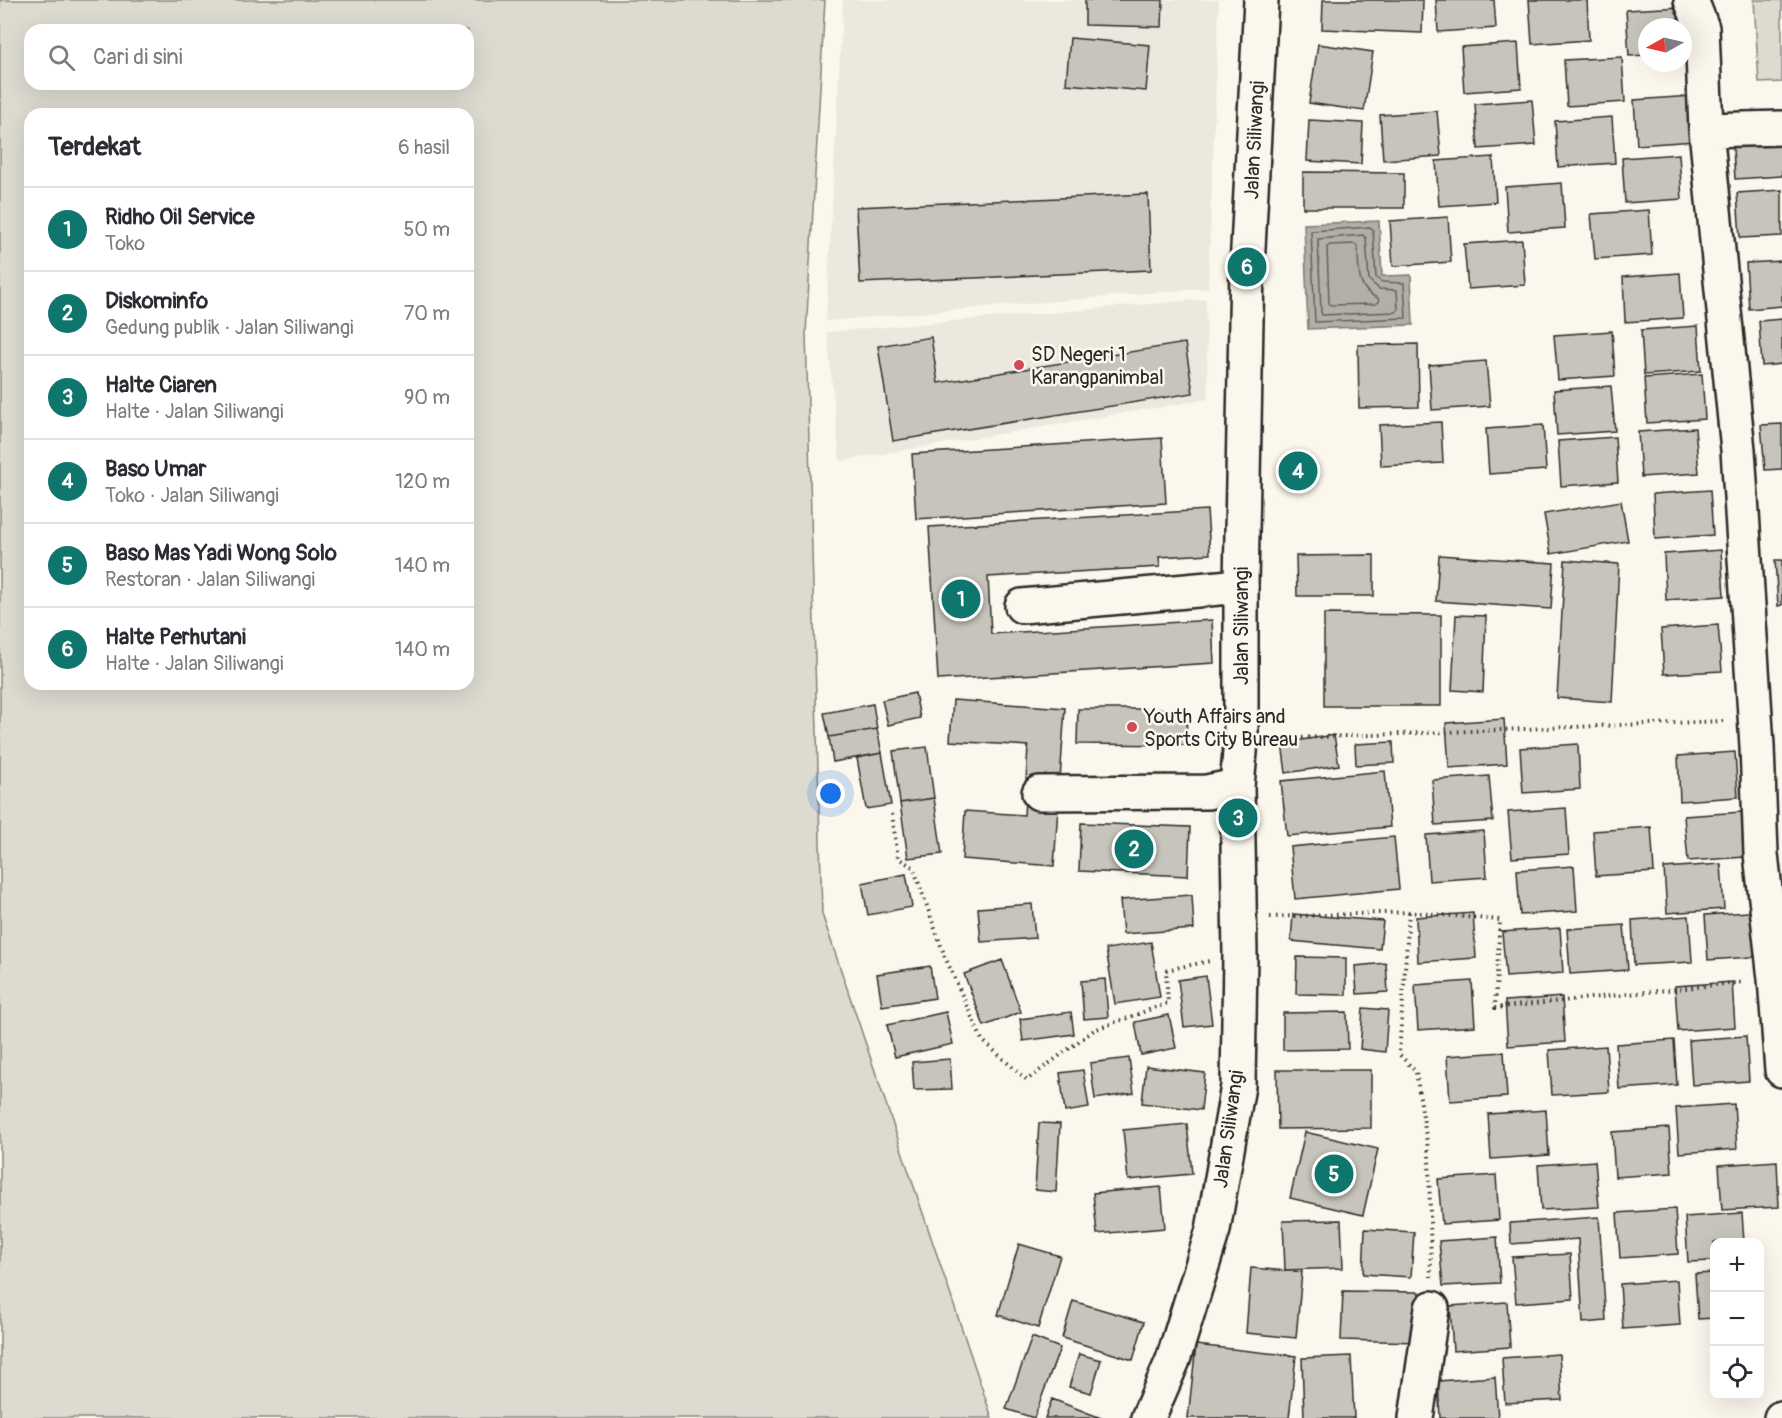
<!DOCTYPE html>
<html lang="id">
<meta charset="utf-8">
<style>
body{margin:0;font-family:Pangolin,sans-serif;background:#f7f7f7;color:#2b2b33}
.controls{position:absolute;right:18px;bottom:18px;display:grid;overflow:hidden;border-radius:12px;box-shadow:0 6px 24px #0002}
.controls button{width:54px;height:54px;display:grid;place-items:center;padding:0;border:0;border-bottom:2px solid #e1e1e2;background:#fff;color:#2b2b33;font:30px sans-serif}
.compass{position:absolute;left:1638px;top:18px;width:54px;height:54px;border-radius:50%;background:#fff;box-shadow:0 6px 24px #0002;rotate:262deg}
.you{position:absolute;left:831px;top:794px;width:21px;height:21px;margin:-15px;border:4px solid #fff;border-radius:50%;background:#1a73e8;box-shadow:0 0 0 9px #1a73e833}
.badge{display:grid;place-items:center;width:39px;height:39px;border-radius:50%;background:#0f766e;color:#fff;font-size:20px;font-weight:700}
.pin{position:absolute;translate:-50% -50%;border:3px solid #fff;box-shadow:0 2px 6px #0006}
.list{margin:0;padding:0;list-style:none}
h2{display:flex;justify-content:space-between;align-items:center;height:78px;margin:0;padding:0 24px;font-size:26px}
h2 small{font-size:20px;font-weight:400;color:#7c7c81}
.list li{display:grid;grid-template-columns:39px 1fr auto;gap:18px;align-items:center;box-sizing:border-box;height:84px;padding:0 24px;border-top:2px solid #e1e1e2}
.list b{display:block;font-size:22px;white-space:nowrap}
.list p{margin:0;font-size:20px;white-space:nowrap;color:#7c7c81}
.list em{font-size:20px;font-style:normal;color:#7c7c81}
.icon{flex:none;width:33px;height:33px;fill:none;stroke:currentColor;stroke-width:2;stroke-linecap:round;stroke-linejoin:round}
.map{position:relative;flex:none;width:1782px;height:1418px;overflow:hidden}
.search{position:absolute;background:#fff;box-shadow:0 6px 24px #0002;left:24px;top:24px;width:450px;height:66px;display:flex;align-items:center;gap:15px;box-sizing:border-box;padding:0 21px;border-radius:18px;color:#7c7c81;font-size:22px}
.panel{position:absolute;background:#fff;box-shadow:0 6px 24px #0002;left:24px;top:108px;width:450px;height:582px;border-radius:18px}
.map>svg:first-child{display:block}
</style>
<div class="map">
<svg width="1782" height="1418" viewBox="0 0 1782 1418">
<rect width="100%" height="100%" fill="#fbf7ec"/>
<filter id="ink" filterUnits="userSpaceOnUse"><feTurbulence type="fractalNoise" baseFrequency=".0167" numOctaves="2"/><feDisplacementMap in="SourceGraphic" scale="12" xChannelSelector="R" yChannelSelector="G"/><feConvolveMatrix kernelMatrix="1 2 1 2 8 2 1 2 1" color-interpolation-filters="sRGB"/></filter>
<g filter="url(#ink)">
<!-- built -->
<path fill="#ebe8de" d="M843,0H1219L1208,288L826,321Z
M1206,299L1208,399L840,461L827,332Z"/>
<!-- green -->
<path fill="#dddad0" stroke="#84827e" stroke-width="1.5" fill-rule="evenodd" d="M0,0H825L806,333L822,914L992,1418H0ZM30,30H468V84H30ZM30,114H468V684H30Z
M1754,0H1782V82L1759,83Z"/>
<!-- water -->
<path fill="#b1afa7" stroke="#7b7a75" stroke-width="1.5" d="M1379,221L1382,276L1411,275L1413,325L1308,329L1304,224Z"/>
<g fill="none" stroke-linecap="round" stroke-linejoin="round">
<!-- shore -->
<path stroke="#61605d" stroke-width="1.5" d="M1370,227L1373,230L1376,278L1382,282L1404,283L1406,318L1315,322L1311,231Z
M1363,235L1366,238L1369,280L1379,289L1397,290L1398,310L1396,312L1322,315L1321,312L1318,239Z
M1355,244L1358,247C1359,267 1355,290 1378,298L1379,302L1376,304L1331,305L1329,303L1327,247L1330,245Z"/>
</g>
<!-- building -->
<path fill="#c7c4bc" stroke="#2b2b2b" stroke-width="1.5" d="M1085,0H1163L1162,27L1085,25Z
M1323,0H1423L1422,33L1322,29Z
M1436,0H1494L1496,28L1438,32Z
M1529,0H1587L1589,40L1532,44Z
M1683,7L1687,52H1683V27H1647V55L1629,56L1626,10Z
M1070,38L1150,45L1146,91L1066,84Z
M1518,43L1521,88L1464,92L1461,47Z
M1318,44L1373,52L1364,111L1309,103Z
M1622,57L1625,102L1567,106L1564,60Z
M1692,96L1695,141L1637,145L1634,100Z
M1532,100L1536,145L1478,149L1475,104Z
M1437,111L1441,156L1383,160L1380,115Z
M1612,117L1615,163L1558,167L1555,121Z
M1309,120L1363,123L1361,164L1307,161Z
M1782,130V176L1735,179L1732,134Z
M1679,154L1682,199L1625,203L1622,158Z
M1493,157L1496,202L1439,206L1436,161Z
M1303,172L1404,173V208H1303Z
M1562,183L1565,228L1508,232L1505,187Z
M1782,190V236L1740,238L1737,193Z
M1148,194L1151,270L860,283L856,207Z
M1649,210L1652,255L1595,259L1591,214Z
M1448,217L1451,262L1393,266L1390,221Z
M1522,240L1525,285L1468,289L1464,244Z
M1782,261V306L1749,309L1746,263Z
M1680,273L1683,318L1625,322L1623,277Z
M1782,319V364L1762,366L1759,321Z
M1698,326L1701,371L1644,375L1641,330Z
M1612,331L1615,376L1558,380L1554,335Z
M931,337L938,383L1185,343L1193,393L893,441L878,346Z
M1418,344L1419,407L1359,408L1358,345Z
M1486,361L1490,406L1432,410L1429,365Z
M1702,374L1705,419L1647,423L1644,378Z
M1611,386L1615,431L1557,435L1554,390Z
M1441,422L1443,463L1381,466L1379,425Z
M1782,424V469L1765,470L1761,425Z
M1543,425L1546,470L1489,474L1486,429Z
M1695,428L1699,473L1641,477L1638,432Z
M1615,437L1618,482L1561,486L1558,441Z
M1162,438L1166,503L916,519L912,454Z
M1710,490L1713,535L1655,539L1653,494Z
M1621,501L1628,541L1551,554L1544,514Z
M1207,510L1210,554L1159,557L1160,567L988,577L991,634L1212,620L1214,663L938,680L929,527Z
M1721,550L1724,596L1666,600L1664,554Z
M1374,555V596H1297L1296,556Z
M1439,555L1554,563L1551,609L1436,601Z
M1565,560L1619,564L1612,702L1557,698Z
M1775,560H1782V605L1778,606Z
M1324,614L1441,615V706H1324Z
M1456,615L1486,616L1483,692L1452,690Z
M1718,625L1722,671L1664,674L1661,629Z
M915,693L920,718L888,725L882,700Z
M953,700L1065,708L1054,866L962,859L965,811L1024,815L1028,746L950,741Z
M873,704L877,729L829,737L824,713Z
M1078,709H1187L1186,745L1077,744Z
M1504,719L1507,764L1449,768L1446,723Z
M877,729L882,753L833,762L829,737Z
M1334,735L1339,765L1286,773L1282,743Z
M1393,742L1394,763L1356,765L1355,744Z
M1578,744L1580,789L1523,793L1520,748Z
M927,747L934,798L900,803L893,751Z
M1735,752L1738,797L1680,801L1678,756Z
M882,753L891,805L866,809L857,758Z
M1385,771L1390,827L1287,836L1281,781Z
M1489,776L1493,821L1435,825L1432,780Z
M934,798L942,854L908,858L900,803Z
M1566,808L1569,854L1512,858L1508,812Z
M1742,812L1745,857L1688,861L1684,816Z
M1081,823L1190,827L1188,876L1079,871Z
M1651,827L1654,872L1596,876L1593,831Z
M1484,831L1487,877L1429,881L1426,835Z
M1394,837L1399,889L1295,899L1290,847Z
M1721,864L1724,909L1667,913L1664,868Z
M1574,866L1577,911L1520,915L1517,870Z
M906,874L912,907L868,915L862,883Z
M1192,895L1194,929L1123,934L1120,900Z
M1032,904L1035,938L981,942L978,908Z
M1763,911L1766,956L1708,960L1705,915Z
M1473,913L1476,958L1418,962L1416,917Z
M1293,914L1383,921L1380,949L1291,941Z
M1689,916L1692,962L1634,965L1632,920Z
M1624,925L1628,970L1570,974L1567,929Z
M1560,928L1563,973L1506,977L1502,932Z
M1151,942L1160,997L1115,1004L1106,949Z
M1297,957L1346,958V995L1296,994Z
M1002,960L1021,1012L984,1026L964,974Z
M1386,963L1388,992L1357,994L1355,966Z
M930,966L935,998L882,1006L877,974Z
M1206,976L1212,1024L1184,1027L1178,980Z
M1105,979L1108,1017L1084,1019L1081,981Z
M1472,981L1475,1026L1418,1030L1415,985Z
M1732,982L1735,1027L1678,1031L1675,986Z
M1562,997L1565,1042L1508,1046L1505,1001Z
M1363,1008L1388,1010L1385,1052L1360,1049Z
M946,1012L953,1044L895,1057L887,1025Z
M1071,1012L1074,1034L1023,1041L1020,1019Z
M1347,1012L1348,1049L1283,1050V1013Z
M1169,1015L1176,1048L1141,1055L1135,1022Z
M1746,1036L1749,1081L1692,1085L1689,1040Z
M1674,1040L1677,1085L1619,1089L1616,1044Z
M1606,1046L1609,1092L1552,1095L1549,1050Z
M1504,1052L1507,1097L1450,1101L1447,1056Z
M1129,1058L1134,1093L1095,1099L1090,1063Z
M950,1059L952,1089L914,1090L912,1062Z
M1146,1066L1205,1073L1201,1110L1142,1103Z
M1083,1070L1089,1108L1065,1112L1060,1073Z
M1277,1070H1371V1128L1278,1129Z
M1734,1104L1737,1149L1679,1153L1676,1108Z
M1546,1110L1549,1155L1491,1159L1488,1114Z
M1039,1123L1060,1124L1056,1192L1035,1190Z
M1187,1124L1192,1174L1128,1180L1123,1130Z
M1669,1128L1672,1173L1615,1177L1612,1132Z
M1305,1132L1378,1149L1363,1215L1290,1198Z
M1595,1161L1599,1207L1541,1210L1538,1165Z
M1777,1161L1779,1207L1722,1210L1719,1165Z
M1496,1175L1499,1220L1442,1224L1438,1179Z
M1161,1187L1165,1228L1097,1234L1093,1193Z
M1675,1209L1678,1254L1620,1258L1617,1213Z
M1742,1213L1744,1242H1714V1261L1688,1262L1685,1217Z
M1599,1217L1606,1321L1583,1323L1578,1239L1511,1244L1510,1223Z
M1341,1220L1343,1268L1285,1270L1283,1221Z
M1365,1229L1414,1232L1411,1277L1363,1274Z
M1497,1237L1500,1283L1443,1286L1439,1241Z
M1019,1244L1060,1256L1038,1328L998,1315Z
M1570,1254L1573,1299L1516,1303L1512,1257Z
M1251,1268L1302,1272L1296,1338L1246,1333Z
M1714,1273V1318L1698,1319L1695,1274Z
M1677,1280L1680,1325L1623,1329L1620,1284Z
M1343,1291L1419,1292L1418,1342L1341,1340Z
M1073,1301L1144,1322L1133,1360L1062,1338Z
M1507,1302L1510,1347L1453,1351L1450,1306Z
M1032,1337L1060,1348L1034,1418L1006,1409Z
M1196,1345L1296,1356L1289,1418H1188Z
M1079,1354L1101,1360L1091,1393L1069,1387Z
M1559,1354L1562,1400L1505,1403L1502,1358Z
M1351,1356L1354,1418H1304L1302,1358Z
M1495,1377L1498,1418H1440L1438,1381Z
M1052,1399L1101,1418H1045Z"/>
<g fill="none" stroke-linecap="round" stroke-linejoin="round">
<defs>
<path id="minor" d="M1691,0L1702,28L1706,130L1738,450L1757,746L1761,854L1775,979L1782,1070
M1706,130L1782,128
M1022,606L1241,586
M1039,793L1207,792L1237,786
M1416,1418L1432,1308
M1781,1418H1782"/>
<path id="highway" d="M1148,1418L1173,1360L1213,1230L1238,1086L1240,955L1237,786L1241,741V586L1247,267L1261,0"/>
</defs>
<!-- minor casing -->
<use href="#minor" stroke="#2b2b2b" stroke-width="38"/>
<!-- highway casing -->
<use href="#highway" stroke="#2b2b2b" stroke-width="38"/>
<!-- path -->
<path stroke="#2b2b2b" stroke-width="4" stroke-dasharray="1.5 4.5" stroke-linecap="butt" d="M1272,739L1723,721
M892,814L898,858L913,867L945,957L982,1040L1027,1080L1094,1030L1168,1003L1166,970L1210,961
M1409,912L1399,1054L1416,1072L1429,1155L1431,1277
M1270,917L1409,912L1500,920L1495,1008L1744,982"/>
<!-- minor -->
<use href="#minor" stroke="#fbf7ec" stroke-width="33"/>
<!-- highway -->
<use href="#highway" stroke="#fbf7ec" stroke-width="33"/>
</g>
</g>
<!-- markers -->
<g fill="#d1495b" stroke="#fbf7ec" stroke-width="2">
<circle cx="1019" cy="365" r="6"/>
<circle cx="1132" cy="727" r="6"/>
</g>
<g text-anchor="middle" stroke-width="5" stroke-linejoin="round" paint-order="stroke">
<!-- street labels -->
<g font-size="20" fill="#2b2b2b" stroke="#fbf7ec">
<text transform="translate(1254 140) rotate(-87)" y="7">Jalan Siliwangi</text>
<text transform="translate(1241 626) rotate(-90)" y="7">Jalan Siliwangi</text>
<text transform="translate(1228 1129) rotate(-82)" y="7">Jalan Siliwangi</text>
</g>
<!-- poi labels -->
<g font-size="20" fill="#2b2b2b" stroke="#fbf7ec" text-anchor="start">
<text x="1031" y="361">SD Negeri 1<tspan x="1031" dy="23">Karangpanimbal</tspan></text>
<text x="1144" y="723">Youth Affairs and<tspan x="1144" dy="23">Sports City Bureau</tspan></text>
</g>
</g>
</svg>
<div class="controls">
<button>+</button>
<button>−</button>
<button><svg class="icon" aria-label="locate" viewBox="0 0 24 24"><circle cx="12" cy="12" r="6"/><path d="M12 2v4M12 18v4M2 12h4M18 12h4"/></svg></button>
</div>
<svg class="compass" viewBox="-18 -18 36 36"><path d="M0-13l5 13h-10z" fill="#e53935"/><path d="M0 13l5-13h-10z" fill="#7c7c81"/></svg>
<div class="you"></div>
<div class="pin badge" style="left:961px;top:599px">1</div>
<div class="pin badge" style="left:1134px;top:849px">2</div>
<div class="pin badge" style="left:1238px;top:818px">3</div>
<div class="pin badge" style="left:1298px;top:471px">4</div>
<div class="pin badge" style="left:1334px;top:1174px">5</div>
<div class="pin badge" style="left:1247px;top:267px">6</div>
<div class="search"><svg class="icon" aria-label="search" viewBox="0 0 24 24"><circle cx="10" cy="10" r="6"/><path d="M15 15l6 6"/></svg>Cari di sini</div>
<section class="panel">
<h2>Terdekat<small>6 hasil</small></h2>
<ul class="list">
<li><span class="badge">1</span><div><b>Ridho Oil Service</b><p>Toko</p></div><em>50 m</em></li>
<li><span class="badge">2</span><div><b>Diskominfo</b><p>Gedung publik · Jalan Siliwangi</p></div><em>70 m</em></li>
<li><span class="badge">3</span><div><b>Halte Ciaren</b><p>Halte · Jalan Siliwangi</p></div><em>90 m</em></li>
<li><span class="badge">4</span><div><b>Baso Umar</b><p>Toko · Jalan Siliwangi</p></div><em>120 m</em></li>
<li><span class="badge">5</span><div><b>Baso Mas Yadi Wong Solo</b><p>Restoran · Jalan Siliwangi</p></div><em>140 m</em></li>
<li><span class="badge">6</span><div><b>Halte Perhutani</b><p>Halte · Jalan Siliwangi</p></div><em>140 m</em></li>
</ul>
</section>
</div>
